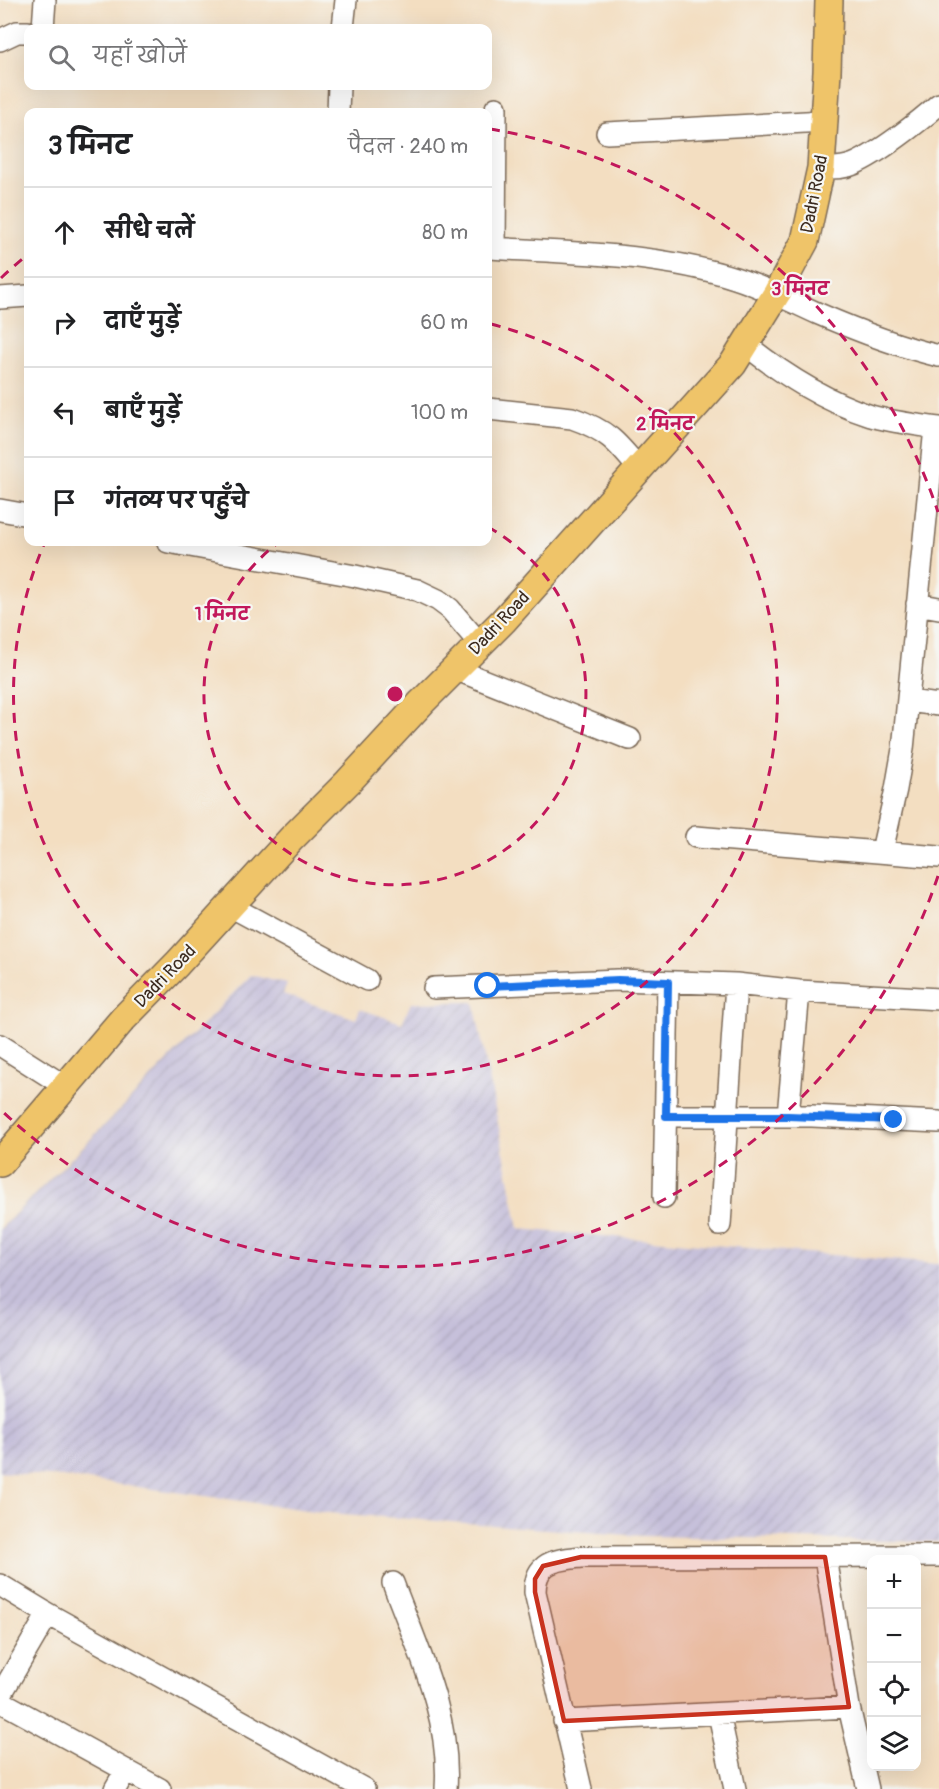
<!DOCTYPE html>
<html lang="hi">
<meta charset="utf-8">
<style>
body{margin:0;font-family:Pangolin,"Playpen Sans Deva",sans-serif;background:#f6f6f6;color:#202124}
.controls{position:absolute;right:18px;bottom:18px;display:grid;overflow:hidden;border-radius:12px;box-shadow:0 6px 24px #0002}
.controls button{width:54px;height:54px;display:grid;place-items:center;padding:0;border:0;border-bottom:2px solid #e0e0e0;background:#fff;color:#202124;font:30px sans-serif}
.stop{position:absolute;width:18px;height:18px;margin:-14px;border:4px solid #1a73e8;border-radius:50%;background:#fff}
.stop.end{background:#1a73e8;border-color:#fff;box-shadow:0 2px 6px #0008}
.list{margin:0;padding:0;list-style:none}
h2{display:flex;justify-content:space-between;align-items:center;height:78px;margin:0;padding:0 24px;font-size:26px}
h2 small{font-size:20px;font-weight:400;color:#757577}
.list li{display:grid;grid-template-columns:39px 1fr auto;gap:18px;align-items:center;box-sizing:border-box;height:90px;padding:0 24px;border-top:2px solid #e0e0e0}
.list b{display:block;font-size:22px;white-space:nowrap}
.list em{font-size:20px;font-style:normal;color:#757577}
.icon{flex:none;width:33px;height:33px;fill:none;stroke:currentColor;stroke-width:2;stroke-linecap:round;stroke-linejoin:round}
.map{position:relative;flex:none;width:939px;height:1789px;overflow:hidden}
.search{position:absolute;background:#fff;box-shadow:0 6px 24px #0002;left:24px;top:24px;width:468px;height:66px;display:flex;align-items:center;gap:15px;box-sizing:border-box;padding:0 21px;border-radius:12px;color:#757577;font-size:22px}
.panel{position:absolute;background:#fff;box-shadow:0 6px 24px #0002;left:24px;top:108px;width:468px;height:438px;border-radius:12px}
.map>svg:first-child{display:block}
</style>
<div class="map">
<svg width="939" height="1789" viewBox="0 0 939 1789">
<defs>
<pattern id="industrial-furrows" width="10" height="10" patternUnits="userSpaceOnUse" patternTransform="scale(1.5)"><rect width="10" height="10" fill="#c6c0da"/><path d="M-1 1l2-2M0 10L10 0M9 11l2-2" fill="none" stroke="#aba5bb"/></pattern>
</defs>
<rect width="100%" height="100%" fill="#f6f6f2"/>
<filter id="ink" filterUnits="userSpaceOnUse"><feTurbulence type="fractalNoise" baseFrequency=".0167" numOctaves="2"/><feDisplacementMap in="SourceGraphic" scale="12" xChannelSelector="R" yChannelSelector="G"/><feConvolveMatrix kernelMatrix="1 2 1 2 8 2 1 2 1" color-interpolation-filters="sRGB"/></filter>
<filter id="wash" filterUnits="userSpaceOnUse"><feTurbulence type="fractalNoise" baseFrequency=".008" numOctaves="4" result="noise"/><feDisplacementMap in="SourceGraphic" scale="24" xChannelSelector="R" yChannelSelector="G"/><feGaussianBlur stdDeviation="1.35" result="paint"/><feColorMatrix in="noise" values="0 0 0 0 0 0 0 0 0 0 0 0 0 0 0 0 0 1.4 0 .05"/><feComposite in="paint" operator="in"/></filter>
<g filter="url(#wash)">
<rect width="100%" height="100%" fill="#f3dec1"/>
<!-- industrial -->
<path fill="url(#industrial-furrows)" d="M251,975L287,984L283,994L356,1019L360,1009L402,1023L411,1003L474,1002L519,1229L939,1264V1542L642,1536L329,1513L72,1478L0,1472V1229L122,1108Z"/>
</g>
<g filter="url(#ink)">
<g fill="none" stroke-linecap="round" stroke-linejoin="round">
<defs>
<path id="minor" d="M43,28L45,0
M343,28L346,0
M0,40L17,32H28
M338,112L339,86
M607,133L824,121
M821,168C832,168 843,169 854,164C879,153 919,122 939,104
M488,248C570,253 656,253 735,278C766,288 790,301 819,314C858,331 897,346 939,356
M495,248L496,108
M0,298L28,296
M746,345C784,375 824,401 871,416C892,422 917,425 939,428
M488,409L572,418C607,430 617,442 639,469
M0,510L28,515
M168,542L355,576L417,590L438,600L450,609L480,644
M917,604L939,608
M455,669L630,739
M908,701L939,705
M696,837L939,857
M882,851L896,789L903,749L935,428
M230,906L367,980
M434,988L618,980L736,984L799,991L939,999
M0,1045L66,1087
M666,1116H812L939,1122
M788,1116L799,991
M664,1197L668,982
M720,1225L736,984
M393,1583C418,1650 451,1716 446,1789
M0,1585L48,1614L364,1789
M0,1696L48,1614
M0,1701L160,1789
M849,1707L868,1789
M719,1714L735,1789
M564,1721L849,1707L825,1557
M115,1789L126,1770
M581,1789L535,1592C535,1561 556,1560 581,1557L939,1556"/>
<path id="major" d="M0,1163L123,1019L177,964L291,839L348,782L422,702L503,621L733,364L777,293L805,241L821,168L827,72L829,0"/>
</defs>
<!-- minor casing -->
<use href="#minor" stroke="#7b6957" stroke-width="24"/>
<!-- major casing -->
<use href="#major" stroke="#7b6957" stroke-width="30"/>
<!-- minor -->
<use href="#minor" stroke="#fff" stroke-width="21"/>
<!-- major -->
<use href="#major" stroke="#efc469" stroke-width="27"/>
</g>
</g>
<g fill="none" stroke-linecap="round" stroke-linejoin="round" filter="url(#ink)">
<!-- route -->
<path stroke="#1a73e8" stroke-width="8" d="M488,986L618,980L668,982L666,1116H788L894,1120"/>
</g>
<!-- marked area -->
<path fill="#c8321e" fill-opacity="0.2" stroke="#c8321e" stroke-width="4.5" stroke-linejoin="round" d="M581,1557H825L849,1707L564,1721L535,1592V1579L543,1566Z"/>
<!-- distance rings -->
<g fill="none" stroke="#c2185b" stroke-width="3" stroke-dasharray="10 8">
<path d="M488 527A191 191 0 1 1 279 542"/>
<path d="M491 324A382 382 0 1 1 45 542"/>
<path d="M938 876A573 573 0 0 1 1 1110M1 278A573 573 0 0 1 27 255M490 129A573 573 0 0 1 938 512"/>
</g>
<g text-anchor="middle" stroke-width="4.5" stroke-linejoin="round" paint-order="stroke">
<!-- street labels -->
<g font-size="18" fill="#3b2a1e" stroke="#f6f6f2">
<text transform="translate(814 194) rotate(-79)" y="6">Dadri Road</text>
<text transform="translate(499 623) rotate(-47)" y="6">Dadri Road</text>
<text transform="translate(165 976) rotate(-46)" y="6">Dadri Road</text>
</g>
</g>
<circle cx="395" cy="694" r="9" fill="#c2185b" stroke="#f6f6f2" stroke-width="3"/>
<g font-size="18" text-anchor="middle" font-weight="bold" fill="#c2185b" stroke="#f6f6f2" stroke-width="4.5" stroke-linejoin="round" paint-order="stroke">
<text x="800" y="295">3 मिनट</text>
<text x="665" y="430">2 मिनट</text>
<text x="222" y="620">1 मिनट</text>
</g>
</svg>
<div class="controls">
<button>+</button>
<button>−</button>
<button><svg class="icon" aria-label="locate" viewBox="0 0 24 24"><circle cx="12" cy="12" r="6"/><path d="M12 2v4M12 18v4M2 12h4M18 12h4"/></svg></button>
<button><svg class="icon" aria-label="layers" viewBox="0 0 24 24"><path d="M12 4l9 5-9 5-9-5zM3 14l9 5 9-5"/></svg></button>
</div>
<div class="stop" style="left:488px;top:986px"></div>
<div class="stop end" style="left:894px;top:1120px"></div>
<div class="search"><svg class="icon" aria-label="search" viewBox="0 0 24 24"><circle cx="10" cy="10" r="6"/><path d="M15 15l6 6"/></svg>यहाँ खोजें</div>
<section class="panel">
<h2>3 मिनट<small>पैदल · 240 m</small></h2>
<ul class="list">
<li><svg class="icon" aria-label="ahead" viewBox="0 0 24 24"><path d="M12 20V5M6 11l6-6 6 6"/></svg><div><b>सीधे चलें</b></div><em>80 m</em></li>
<li><svg class="icon" aria-label="right" viewBox="0 0 24 24"><path d="M7 20v-9h11M14 6l5 5-5 5"/></svg><div><b>दाएँ मुड़ें</b></div><em>60 m</em></li>
<li><svg class="icon" aria-label="left" viewBox="0 0 24 24"><path d="M17 20v-9H6M10 6l-5 5 5 5"/></svg><div><b>बाएँ मुड़ें</b></div><em>100 m</em></li>
<li><svg class="icon" aria-label="arrive" viewBox="0 0 24 24"><path d="M6 21V4h12l-3 4 3 4H6"/></svg><div><b>गंतव्य पर पहुँचे</b></div></li>
</ul>
</section>
</div>
